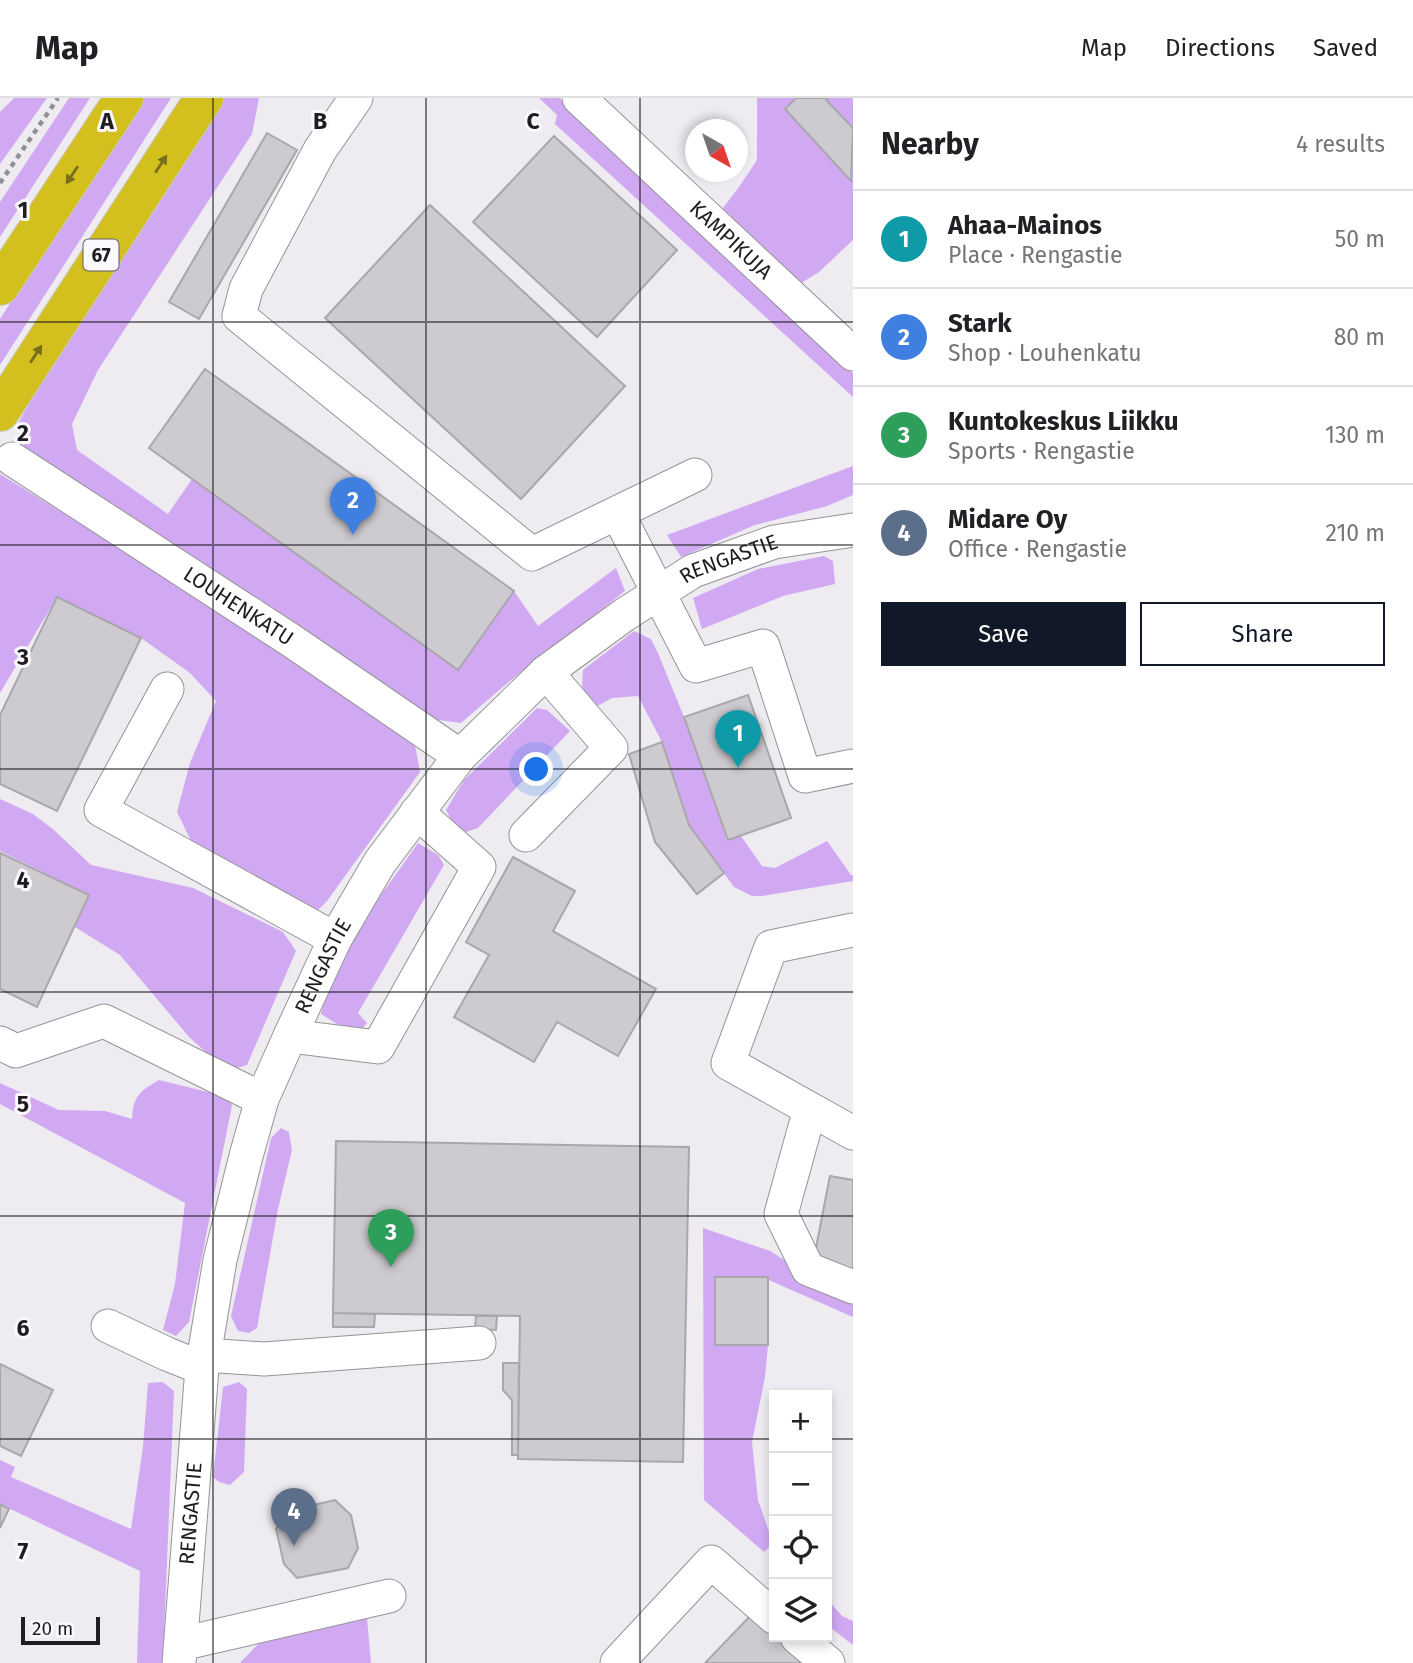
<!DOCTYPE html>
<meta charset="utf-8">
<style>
body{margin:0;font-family:"Fira Sans",sans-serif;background:#f2f2f2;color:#202124}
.controls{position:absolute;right:21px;bottom:21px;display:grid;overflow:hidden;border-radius:0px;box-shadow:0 4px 10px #0003}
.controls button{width:63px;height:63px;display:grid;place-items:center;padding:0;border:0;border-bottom:2px solid #e0e0e0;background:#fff;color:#202124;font:35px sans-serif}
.compass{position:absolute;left:685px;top:21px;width:63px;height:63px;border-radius:50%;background:#fff;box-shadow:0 4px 10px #0003;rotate:140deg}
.scale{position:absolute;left:21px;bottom:18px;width:79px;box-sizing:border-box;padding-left:7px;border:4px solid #1e1d1f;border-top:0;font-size:19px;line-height:24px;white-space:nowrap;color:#1e1d1f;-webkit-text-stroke:5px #fbf8fe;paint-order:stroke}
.you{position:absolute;left:537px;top:672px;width:24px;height:24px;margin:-18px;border:5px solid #fff;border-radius:50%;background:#1a73e8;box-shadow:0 0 0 10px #1a73e833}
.badge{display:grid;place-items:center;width:46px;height:46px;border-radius:50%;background:#111827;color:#fff;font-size:23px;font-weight:700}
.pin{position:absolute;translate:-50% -58px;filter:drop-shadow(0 2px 4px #0008)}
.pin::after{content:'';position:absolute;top:37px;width:24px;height:21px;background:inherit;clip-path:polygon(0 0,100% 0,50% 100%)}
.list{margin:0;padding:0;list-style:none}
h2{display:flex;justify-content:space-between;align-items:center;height:91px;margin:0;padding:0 28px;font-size:30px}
h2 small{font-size:23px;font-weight:400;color:#757577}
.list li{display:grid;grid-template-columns:46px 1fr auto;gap:21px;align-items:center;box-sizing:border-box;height:98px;padding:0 28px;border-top:2px solid #e0e0e0}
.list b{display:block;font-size:26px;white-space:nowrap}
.list p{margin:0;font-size:23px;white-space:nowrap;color:#757577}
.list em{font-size:23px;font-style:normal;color:#757577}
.actions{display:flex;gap:14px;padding:21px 28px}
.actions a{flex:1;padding:16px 0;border:2px solid #111827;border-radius:0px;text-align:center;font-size:24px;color:#111827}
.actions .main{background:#111827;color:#fff}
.icon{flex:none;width:38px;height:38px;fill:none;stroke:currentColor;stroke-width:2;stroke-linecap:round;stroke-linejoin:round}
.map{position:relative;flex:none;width:853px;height:1565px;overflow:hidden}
header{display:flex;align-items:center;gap:42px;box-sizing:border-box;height:98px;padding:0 35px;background:#fff;border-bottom:2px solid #e0e0e0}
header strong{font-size:33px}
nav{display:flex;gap:38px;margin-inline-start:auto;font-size:24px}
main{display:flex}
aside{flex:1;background:#fff}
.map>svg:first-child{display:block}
</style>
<header>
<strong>Map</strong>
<nav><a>Map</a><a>Directions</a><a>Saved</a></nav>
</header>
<main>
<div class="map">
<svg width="853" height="1565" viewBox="0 0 853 1565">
<rect width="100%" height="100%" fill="#eeebf1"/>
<!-- green -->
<path fill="#d1a9f2" d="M14,0H47L0,66V14Z
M69,0H90L0,139V104Z
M141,0H171L0,267V221Z
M224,0H259L252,36L98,272L72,326L77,352L168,416L192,381L457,571L514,493L538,528L616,470L625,493L511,582L461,625L431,621L28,356L19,337L17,327L44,279Z
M539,0H559L679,115L853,275V299L555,26L557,17Z
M757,0H853V142L819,174L795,189L716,119L739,89L757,62Z
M853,368V397L827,408L755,427L681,459L667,437Z
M0,376L168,480L415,647L420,674L327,803L314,816L194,749L177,714L190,665L216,603L190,575L141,540L57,499L0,595Z
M824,458L833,463L835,486L783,498L702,531L693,500L758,471Z
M634,533L651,541L658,555L684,619L727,742L741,738L762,768L775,770L827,743L851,777H853V783L762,798H752L734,789L689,727L662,644L638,598L612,600L594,610L582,589L583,572Z
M537,610L547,612L570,633L478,730L466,734L454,727L446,712L464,682Z
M0,701L33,716L54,732L91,767L193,790L283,834L296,853L247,967L227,973L189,939L120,857L75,829L89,797L0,753Z
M418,745L438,757L444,767L358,915L367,925L360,933L337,926L321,916C333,855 383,796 418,745Z
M159,982L224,998L232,1007L189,1224L176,1238L163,1232L175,1186L185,1105L0,1006V985L59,1012L105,1013L132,1021C133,998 140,993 159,982Z
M281,1030L289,1034L292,1052L278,1111L257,1230L249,1235L238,1233L231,1218L271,1040Z
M703,1130L770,1153L853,1205V1219L762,1179H715V1247H768L765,1279L752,1344L758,1402L773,1445L764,1454L704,1402Z
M163,1284L174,1293L163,1562L162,1565H137L140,1473L0,1406V1362L15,1369L11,1379L131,1431L143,1349L148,1285Z
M239,1284L247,1291L244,1374L230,1387L219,1384L213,1379L223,1289Z
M827,1501L842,1518L853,1523V1547L827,1527Z
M367,1520L371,1565H240L260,1544Z"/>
<!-- building -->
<path fill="#cdcbd0" stroke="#a9a7ac" stroke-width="2" d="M796,0H828L826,2L853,30L851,83L785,11Z
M267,35L297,52L199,221L169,204Z
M554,38L677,152L597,239L473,124Z
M430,107L625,288L521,401L325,220Z
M205,271L514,493L458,572L149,350Z
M57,499L141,540L57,713L0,686V617Z
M748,597L791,720L728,742L684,619Z
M662,644L689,727L724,775L697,796L655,744L629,656Z
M0,755L89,797L37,909L0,891Z
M513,759L575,793L553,833L656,891L618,958L557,924L534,964L454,919L489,857L466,844Z
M336,1043L689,1049L683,1364L518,1361L520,1218L333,1215Z
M830,1078L853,1082V1172L813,1165Z
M715,1179H768V1247H715Z
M333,1215L375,1216L374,1229H333Z
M476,1218H497L496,1232L475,1231Z
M503,1265H519L518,1357H512V1302L503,1292Z
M0,1266L53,1292L21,1358L0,1348Z
M335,1402L351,1417L358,1450L348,1470L297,1480L284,1466L276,1431L288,1413Z
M0,1406L9,1411L0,1430Z
M754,1514L774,1534V1539H779L807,1565H705Z"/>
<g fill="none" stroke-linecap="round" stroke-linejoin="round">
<defs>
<g id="minor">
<path d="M356,0L320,52L246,191L239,218L532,456L695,377"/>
<path id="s1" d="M579,0L853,256"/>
<path id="s2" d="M12,361L292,543L460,658"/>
<path d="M618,416L696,568L763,548L805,678L853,668"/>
<path d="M167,591L101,712L335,841"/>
<path d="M526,737L611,650L546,574"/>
<path d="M853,832L771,849L728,965L853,1035"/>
<path d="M290,938L378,949L479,769L417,714"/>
<path d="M0,945L16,953L104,923L262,1001"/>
<path d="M810,1011L781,1116L808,1171L853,1189"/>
<path d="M108,1228L167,1256L202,1270"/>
<path d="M204,1257L264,1261L479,1245"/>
<path d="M797,1539L828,1565"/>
<path d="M181,1546L389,1498"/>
<path id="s3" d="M179,1565L202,1270L220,1162L246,1058L262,1001L290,938L335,841L380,764L460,658L546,574L624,517L693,473L774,444L853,432"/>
<path d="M617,1565L711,1464L774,1519"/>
</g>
<path id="highway" d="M0,188L124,0
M0,314L204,0"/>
</defs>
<!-- minor casing -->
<use href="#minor" stroke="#969398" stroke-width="35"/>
<!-- highway casing -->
<use href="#highway" stroke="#c9c9c9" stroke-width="40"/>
<!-- path -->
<path stroke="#918f93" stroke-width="4.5" stroke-dasharray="5 5" stroke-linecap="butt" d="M0,85L58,0"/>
<!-- minor -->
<use href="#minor" stroke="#fff" stroke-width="33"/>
<!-- highway -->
<use href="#highway" stroke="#d3bf1e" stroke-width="38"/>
</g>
<!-- one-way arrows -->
<defs><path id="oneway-solid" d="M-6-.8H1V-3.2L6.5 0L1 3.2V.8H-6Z" transform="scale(1.75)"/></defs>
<g fill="#786e1e">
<use href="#oneway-solid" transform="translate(161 66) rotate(-57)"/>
<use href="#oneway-solid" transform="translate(72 77) rotate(124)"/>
<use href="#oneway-solid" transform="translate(36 256) rotate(-57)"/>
</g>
<!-- grid -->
<path fill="none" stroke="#1e1d1f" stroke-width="2" stroke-opacity="0.55" d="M213,0V1565M426,0V1565M640,0V1565M0,224H853M0,447H853M0,671H853M0,894H853M0,1118H853M0,1341H774M827,1341H853"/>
<g text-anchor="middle" stroke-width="6" stroke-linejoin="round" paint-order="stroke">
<!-- shield labels -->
<rect fill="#fbf8fe" stroke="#605f62" stroke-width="2" x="83.5" y="141.5" width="35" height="31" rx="5"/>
<g font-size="19" font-weight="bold" fill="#1e1d1f">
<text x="101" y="164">67</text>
</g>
<!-- street labels -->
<g font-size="21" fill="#1e1d1f" stroke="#fbf8fe">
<text dy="7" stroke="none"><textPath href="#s1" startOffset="208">KAMPIKUJA</textPath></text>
<text dy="7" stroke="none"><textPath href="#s3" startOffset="1306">RENGASTIE</textPath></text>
<text dy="7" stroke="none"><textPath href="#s2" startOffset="270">LOUHENKATU</textPath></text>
<text dy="7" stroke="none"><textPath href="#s3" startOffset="718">RENGASTIE</textPath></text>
<text dy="7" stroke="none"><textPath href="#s3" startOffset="150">RENGASTIE</textPath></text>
</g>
</g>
<g font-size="23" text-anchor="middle" font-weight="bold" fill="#1e1d1f" stroke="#fbf8fe" stroke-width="6" stroke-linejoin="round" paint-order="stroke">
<text x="107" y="31">A</text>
<text x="320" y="31">B</text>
<text x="533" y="31">C</text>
<text x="23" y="120">1</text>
<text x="23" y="343">2</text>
<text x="23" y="567">3</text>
<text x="23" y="790">4</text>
<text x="23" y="1014">5</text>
<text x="23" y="1238">6</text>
<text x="23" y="1461">7</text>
</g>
</svg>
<div class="controls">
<button>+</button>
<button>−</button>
<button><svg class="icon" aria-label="locate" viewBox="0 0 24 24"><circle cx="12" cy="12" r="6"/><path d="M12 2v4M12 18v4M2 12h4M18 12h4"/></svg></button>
<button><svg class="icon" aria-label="layers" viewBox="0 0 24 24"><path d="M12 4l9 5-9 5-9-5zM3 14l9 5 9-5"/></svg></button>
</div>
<svg class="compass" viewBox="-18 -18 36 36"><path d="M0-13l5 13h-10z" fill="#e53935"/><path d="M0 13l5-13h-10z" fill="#757577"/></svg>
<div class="scale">20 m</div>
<div class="you"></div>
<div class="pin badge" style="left:738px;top:670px;background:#0f9aa8">1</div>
<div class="pin badge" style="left:353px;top:437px;background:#3f7fe0">2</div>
<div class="pin badge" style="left:391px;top:1169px;background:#2e9e5b">3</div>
<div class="pin badge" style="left:294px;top:1448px;background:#5c6f8a">4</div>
</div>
<aside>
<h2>Nearby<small>4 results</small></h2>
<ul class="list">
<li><span class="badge" style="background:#0f9aa8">1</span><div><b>Ahaa-Mainos</b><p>Place · Rengastie</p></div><em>50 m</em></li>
<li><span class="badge" style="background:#3f7fe0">2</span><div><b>Stark</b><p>Shop · Louhenkatu</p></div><em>80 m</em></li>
<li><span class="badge" style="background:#2e9e5b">3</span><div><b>Kuntokeskus Liikku</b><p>Sports · Rengastie</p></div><em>130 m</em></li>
<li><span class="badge" style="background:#5c6f8a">4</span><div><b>Midare Oy</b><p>Office · Rengastie</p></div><em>210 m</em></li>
</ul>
<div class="actions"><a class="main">Save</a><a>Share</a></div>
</aside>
</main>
